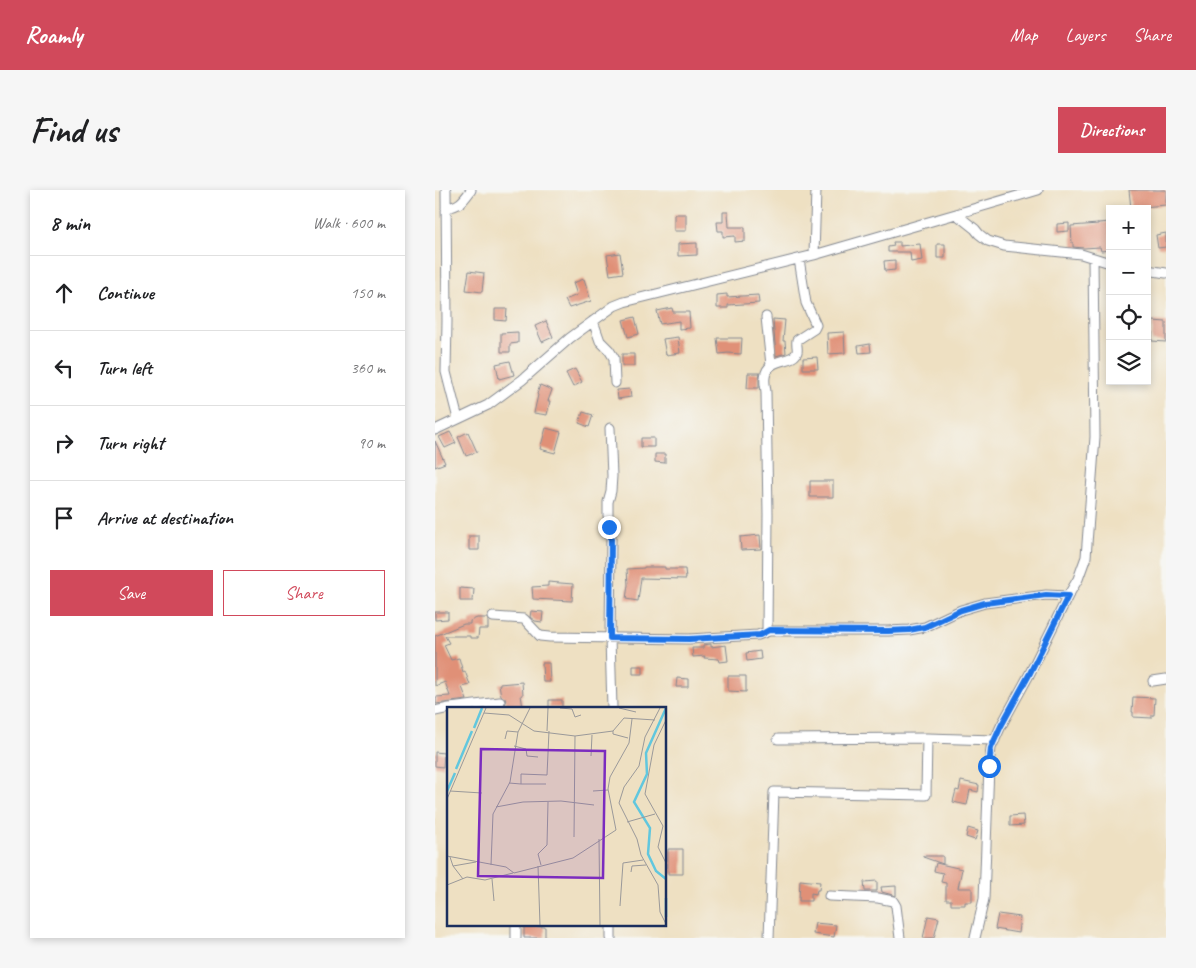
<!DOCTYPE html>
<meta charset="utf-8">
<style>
body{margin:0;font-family:Caveat,sans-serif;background:#f6f6f6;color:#202124}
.controls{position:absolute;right:15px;top:15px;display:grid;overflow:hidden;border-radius:0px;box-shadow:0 2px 8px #0003}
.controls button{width:45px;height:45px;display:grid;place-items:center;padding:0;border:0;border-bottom:1px solid #e0e0e0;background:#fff;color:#202124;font:25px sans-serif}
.stop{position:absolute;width:15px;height:15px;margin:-11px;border:4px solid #1a73e8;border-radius:50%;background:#fff}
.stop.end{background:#1a73e8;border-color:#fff;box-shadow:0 1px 5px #0008}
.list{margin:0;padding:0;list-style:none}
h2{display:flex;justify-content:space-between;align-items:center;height:65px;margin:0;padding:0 20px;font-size:21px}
h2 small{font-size:16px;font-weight:400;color:#757577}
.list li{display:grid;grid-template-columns:32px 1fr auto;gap:15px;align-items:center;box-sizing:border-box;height:75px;padding:0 20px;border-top:1px solid #e0e0e0}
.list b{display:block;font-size:19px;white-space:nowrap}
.list em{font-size:16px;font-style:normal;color:#757577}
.actions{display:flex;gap:10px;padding:15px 20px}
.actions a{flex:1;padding:11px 0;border:1px solid #d1495b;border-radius:0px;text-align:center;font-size:18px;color:#d1495b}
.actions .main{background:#d1495b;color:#fff}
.icon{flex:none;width:28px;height:28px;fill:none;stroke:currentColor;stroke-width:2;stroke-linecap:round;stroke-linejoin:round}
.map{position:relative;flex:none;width:731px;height:748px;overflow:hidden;border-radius:0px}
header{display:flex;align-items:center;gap:30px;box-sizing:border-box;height:70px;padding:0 25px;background:#d1495b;color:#fff}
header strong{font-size:24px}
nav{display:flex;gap:28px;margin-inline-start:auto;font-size:18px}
.intro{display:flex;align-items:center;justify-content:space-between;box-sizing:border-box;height:120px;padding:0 30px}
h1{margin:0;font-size:35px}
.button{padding:12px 22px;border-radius:0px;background:#d1495b;color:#fff;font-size:18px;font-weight:700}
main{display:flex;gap:30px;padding:0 30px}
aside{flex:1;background:#fff;border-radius:0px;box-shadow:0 2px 8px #0003}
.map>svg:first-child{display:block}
</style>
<header>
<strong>Roamly</strong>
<nav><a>Map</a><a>Layers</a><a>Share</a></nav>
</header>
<div class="intro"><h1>Find us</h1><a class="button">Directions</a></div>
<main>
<aside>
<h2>8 min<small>Walk · 600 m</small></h2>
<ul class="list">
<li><svg class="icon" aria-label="ahead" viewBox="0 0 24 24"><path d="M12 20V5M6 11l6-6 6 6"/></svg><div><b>Continue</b></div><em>150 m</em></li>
<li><svg class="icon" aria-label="left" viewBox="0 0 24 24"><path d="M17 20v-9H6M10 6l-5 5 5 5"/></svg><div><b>Turn left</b></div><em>360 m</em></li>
<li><svg class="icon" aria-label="right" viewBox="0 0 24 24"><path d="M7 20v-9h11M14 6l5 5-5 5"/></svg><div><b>Turn right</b></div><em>90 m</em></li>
<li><svg class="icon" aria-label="arrive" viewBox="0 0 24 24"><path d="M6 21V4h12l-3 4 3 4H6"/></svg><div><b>Arrive at destination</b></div></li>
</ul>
<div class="actions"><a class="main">Save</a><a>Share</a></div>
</aside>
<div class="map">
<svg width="731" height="748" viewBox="0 0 731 748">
<rect width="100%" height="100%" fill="#f6f6f2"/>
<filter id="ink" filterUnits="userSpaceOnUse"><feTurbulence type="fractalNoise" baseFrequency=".02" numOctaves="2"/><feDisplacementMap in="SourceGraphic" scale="10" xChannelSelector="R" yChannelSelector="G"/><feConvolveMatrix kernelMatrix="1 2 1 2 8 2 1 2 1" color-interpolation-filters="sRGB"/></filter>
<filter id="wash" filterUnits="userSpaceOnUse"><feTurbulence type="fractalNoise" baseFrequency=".0096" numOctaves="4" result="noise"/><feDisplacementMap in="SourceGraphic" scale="20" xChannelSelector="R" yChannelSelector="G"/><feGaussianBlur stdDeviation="1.12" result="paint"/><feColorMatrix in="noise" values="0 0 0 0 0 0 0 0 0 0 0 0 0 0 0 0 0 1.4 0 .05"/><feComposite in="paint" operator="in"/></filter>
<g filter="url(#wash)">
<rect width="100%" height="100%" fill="#eee0c2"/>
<g id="blocks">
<!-- building -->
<path fill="#e09077" d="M694,0H731V15L696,18Z
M288,22H293L294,37H310V51L300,52V46L288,47V41H283L282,32H288Z
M239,24H251V41H239Z
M675,32V60L666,61L665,57L649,58L638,57V53H637L636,36L663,34V33Z
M634,33V41L622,42V34Z
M731,43V57L723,58L721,45Z
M458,52H465V56L485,54L487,70L476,72L475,62H453V57L459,56Z
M262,53V65L243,66V54Z
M502,54H510V68H502Z
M185,63L188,83L175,85L172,65Z
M460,70V80L450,81L449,71Z
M34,81L49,83L47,102L31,100Z
M149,89L156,111L134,118L130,110L142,105L138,93Z
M292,104V107L323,105L324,113L293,115V118H282V105Z
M237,118L238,122H254L255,138L244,139V131L225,134L222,121Z
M60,119H72L71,131L60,130Z
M200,127L204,144L193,147L188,130Z
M338,129L350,130L348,151H350L351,163L341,166Z
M111,131L118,147L107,152L100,136Z
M718,131L731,132V152L717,151Z
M83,142V153L75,154V162H66V143Z
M409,142L410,163L393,164L392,143Z
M243,147L245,163L231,165L228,149Z
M282,148H307L306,164L293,163L284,164Z
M435,154L436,162L424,163L423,156Z
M187,164H199V176H187Z
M382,167L383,179H368V168Z
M75,171L79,185L64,189L61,174Z
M140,179L147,192L138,197L131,183Z
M313,183H325L324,189V198H312Z
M105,195L117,200L113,211H115L112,225L99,223L103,205L102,204Z
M195,199L196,207L183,209L182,200Z
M148,222L158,225L154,237L144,233Z
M111,238L126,242L120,263L105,259Z
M15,242L21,253L10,258L4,247Z
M33,242L42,262L31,266L23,247Z
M206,248H219V257H206Z
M0,251L10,273L0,277Z
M220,264H230V273L220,272Z
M375,291H398V307H375Z
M325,345L326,359L306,360L305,347Z
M34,346H44V360H34Z
M209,377H230V379H250L251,389L206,388L203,411L191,409L193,395L192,379L209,378Z
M113,392L138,394L137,411L98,409L97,397L113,396Z
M25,398L39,399L38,411H25Z
M96,421L108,422L107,432L100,431L95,427Z
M0,422H13V429L0,430Z
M42,428H52L53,431V439H44L43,448H35V446H10L14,453L9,455L16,470L24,468L28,482L30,481L35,495L27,497L32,510L1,514V507L15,506L10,492L0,496V446L29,434H35V431Z
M276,454V457L291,455L293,471L285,472L284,469L269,468L270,466L258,467L257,458H268V455Z
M325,461L326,469L312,471L311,463Z
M107,473H114L115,492H108Z
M198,476H208V484H198Z
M293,486H311V502L293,501Z
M242,488L253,489V497H241Z
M87,492L88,505H86L88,518H66L70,515L71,512L70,508L66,506L64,494Z
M698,507L720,508L719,525H717V528L698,527V522H697Z
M114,510H127V518H114Z
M0,562L9,563L8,577L0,576Z
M526,591L544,595L543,602L535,600L532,615L518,612L521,600L524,601Z
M588,625L589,635L575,636V626Z
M533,638L543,641L540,650L531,647Z
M233,659H248V684H233Z
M488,666H508V674L488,667Z
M501,673L527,679L523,698H537V712H530V715H516V710H511V693L506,692L508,683L499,681Z
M365,690L385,692L384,700H382L381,704L376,703V711H364Z
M442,691V701H430L429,692Z
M461,696V706L447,702L446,697Z
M563,724L585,727L583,743L560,739Z
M493,726L504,728L499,748H488Z
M380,733L401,735L399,747L378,744Z
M89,736L110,737V748H89Z"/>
</g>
</g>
<g filter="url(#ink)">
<use href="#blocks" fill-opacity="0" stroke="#848890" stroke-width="1"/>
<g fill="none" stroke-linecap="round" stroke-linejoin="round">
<defs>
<path id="minor" d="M11,0L12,131L11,182L23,229
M11,18C25,16 28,11 36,0
M521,24L603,0
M379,65L381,0
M712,80L731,83
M331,127L336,175
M158,131L165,151L174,160L179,168L180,193
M175,238L177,286L176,301L173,312V325L176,348L175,448L177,518
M0,240L53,215L87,190L135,148L179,116L189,112L379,65L521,24L540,39L544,44L553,51L569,56L646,64L675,73
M58,427L89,429L105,446L115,447L254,449L323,445L334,441H453L474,440L490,437L526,420L550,413L611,405L633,406
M332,441L333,324L331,203C331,198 329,193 330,187C333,166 358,174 362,162C363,159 361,154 362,150L379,139L381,135L371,113L364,69
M718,491L731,489
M15,518L65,512
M0,521L14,518
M343,549L492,548
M394,706L443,708L458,711L461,716L465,748
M81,748V734
M176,748V734
M334,748L339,602L491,605L492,548L560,550
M540,748L549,709L554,576L556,558L566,536L594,485L633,406L643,389L651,367L660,247L658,68"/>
</defs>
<!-- minor casing -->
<use href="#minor" stroke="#848890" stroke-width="11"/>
<!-- minor -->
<use href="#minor" stroke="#fff" stroke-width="9"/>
</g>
</g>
<g fill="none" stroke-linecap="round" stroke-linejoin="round" filter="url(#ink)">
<!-- route -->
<path stroke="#1a73e8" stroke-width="6" d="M174,337L176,348L175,448L254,449L325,445L334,440L453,441L474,440L490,437L526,420L550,413L611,405L633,406L594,485L566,536L556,558L554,576"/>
</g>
<!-- overview -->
<g transform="translate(12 517)">
<rect width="219" height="219" fill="#eee0c2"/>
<path fill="none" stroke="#61c7de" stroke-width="2.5" d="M219,1L199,46L200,67L187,95L203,121L201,147L209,164L219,172M27,21L35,1M9,62L25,24M0,84L8,66M219,191V210"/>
<path fill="none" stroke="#9a999a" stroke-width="1" d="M113,1L125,2L128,10L134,8M172,1L189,5M213,1L198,30L192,59L177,80L172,96L190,132L194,148L211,178L213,205L219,217M37,6L62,8L87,24L128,29L166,24L177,11L208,13M219,13L207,38L198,87L216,119L211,140L219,156M100,24L101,1M166,24V27L181,31M58,32L60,24L71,25M67,39L79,42L80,49L91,50M144,49L145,28M62,76L74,77V67L100,68L102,24M74,77H99M3,84L35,86M146,84L161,83M0,92L39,1M49,100L76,95L114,94L147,98M180,115L208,107M127,130L128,29M152,132L153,218M0,149L59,160L67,166L126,151L169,123L161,82L163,70L182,36L185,12M3,150L6,159L29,155M44,158L46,107L63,75L71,25L83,1M94,158L91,147L100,138L101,95M6,159L16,172M91,159L93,218M184,165L185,159L199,158M45,172L47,194M0,178L20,170L38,173L66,166M173,199L176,156L196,153"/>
<path fill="#7b2cbf" fill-opacity="0.15" stroke="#7b2cbf" stroke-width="2.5" d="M34,42L158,44L156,171L31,169Z"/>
<rect width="219" height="219" fill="none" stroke="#1b2f5e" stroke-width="2.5"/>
</g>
</svg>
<div class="controls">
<button>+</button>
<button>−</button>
<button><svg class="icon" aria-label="locate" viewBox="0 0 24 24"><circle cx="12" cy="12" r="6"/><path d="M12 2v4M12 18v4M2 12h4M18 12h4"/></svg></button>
<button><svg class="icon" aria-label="layers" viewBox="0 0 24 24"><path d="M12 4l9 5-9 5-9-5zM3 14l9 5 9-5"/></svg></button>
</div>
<div class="stop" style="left:554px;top:576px"></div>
<div class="stop end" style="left:174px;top:337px"></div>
</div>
</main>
